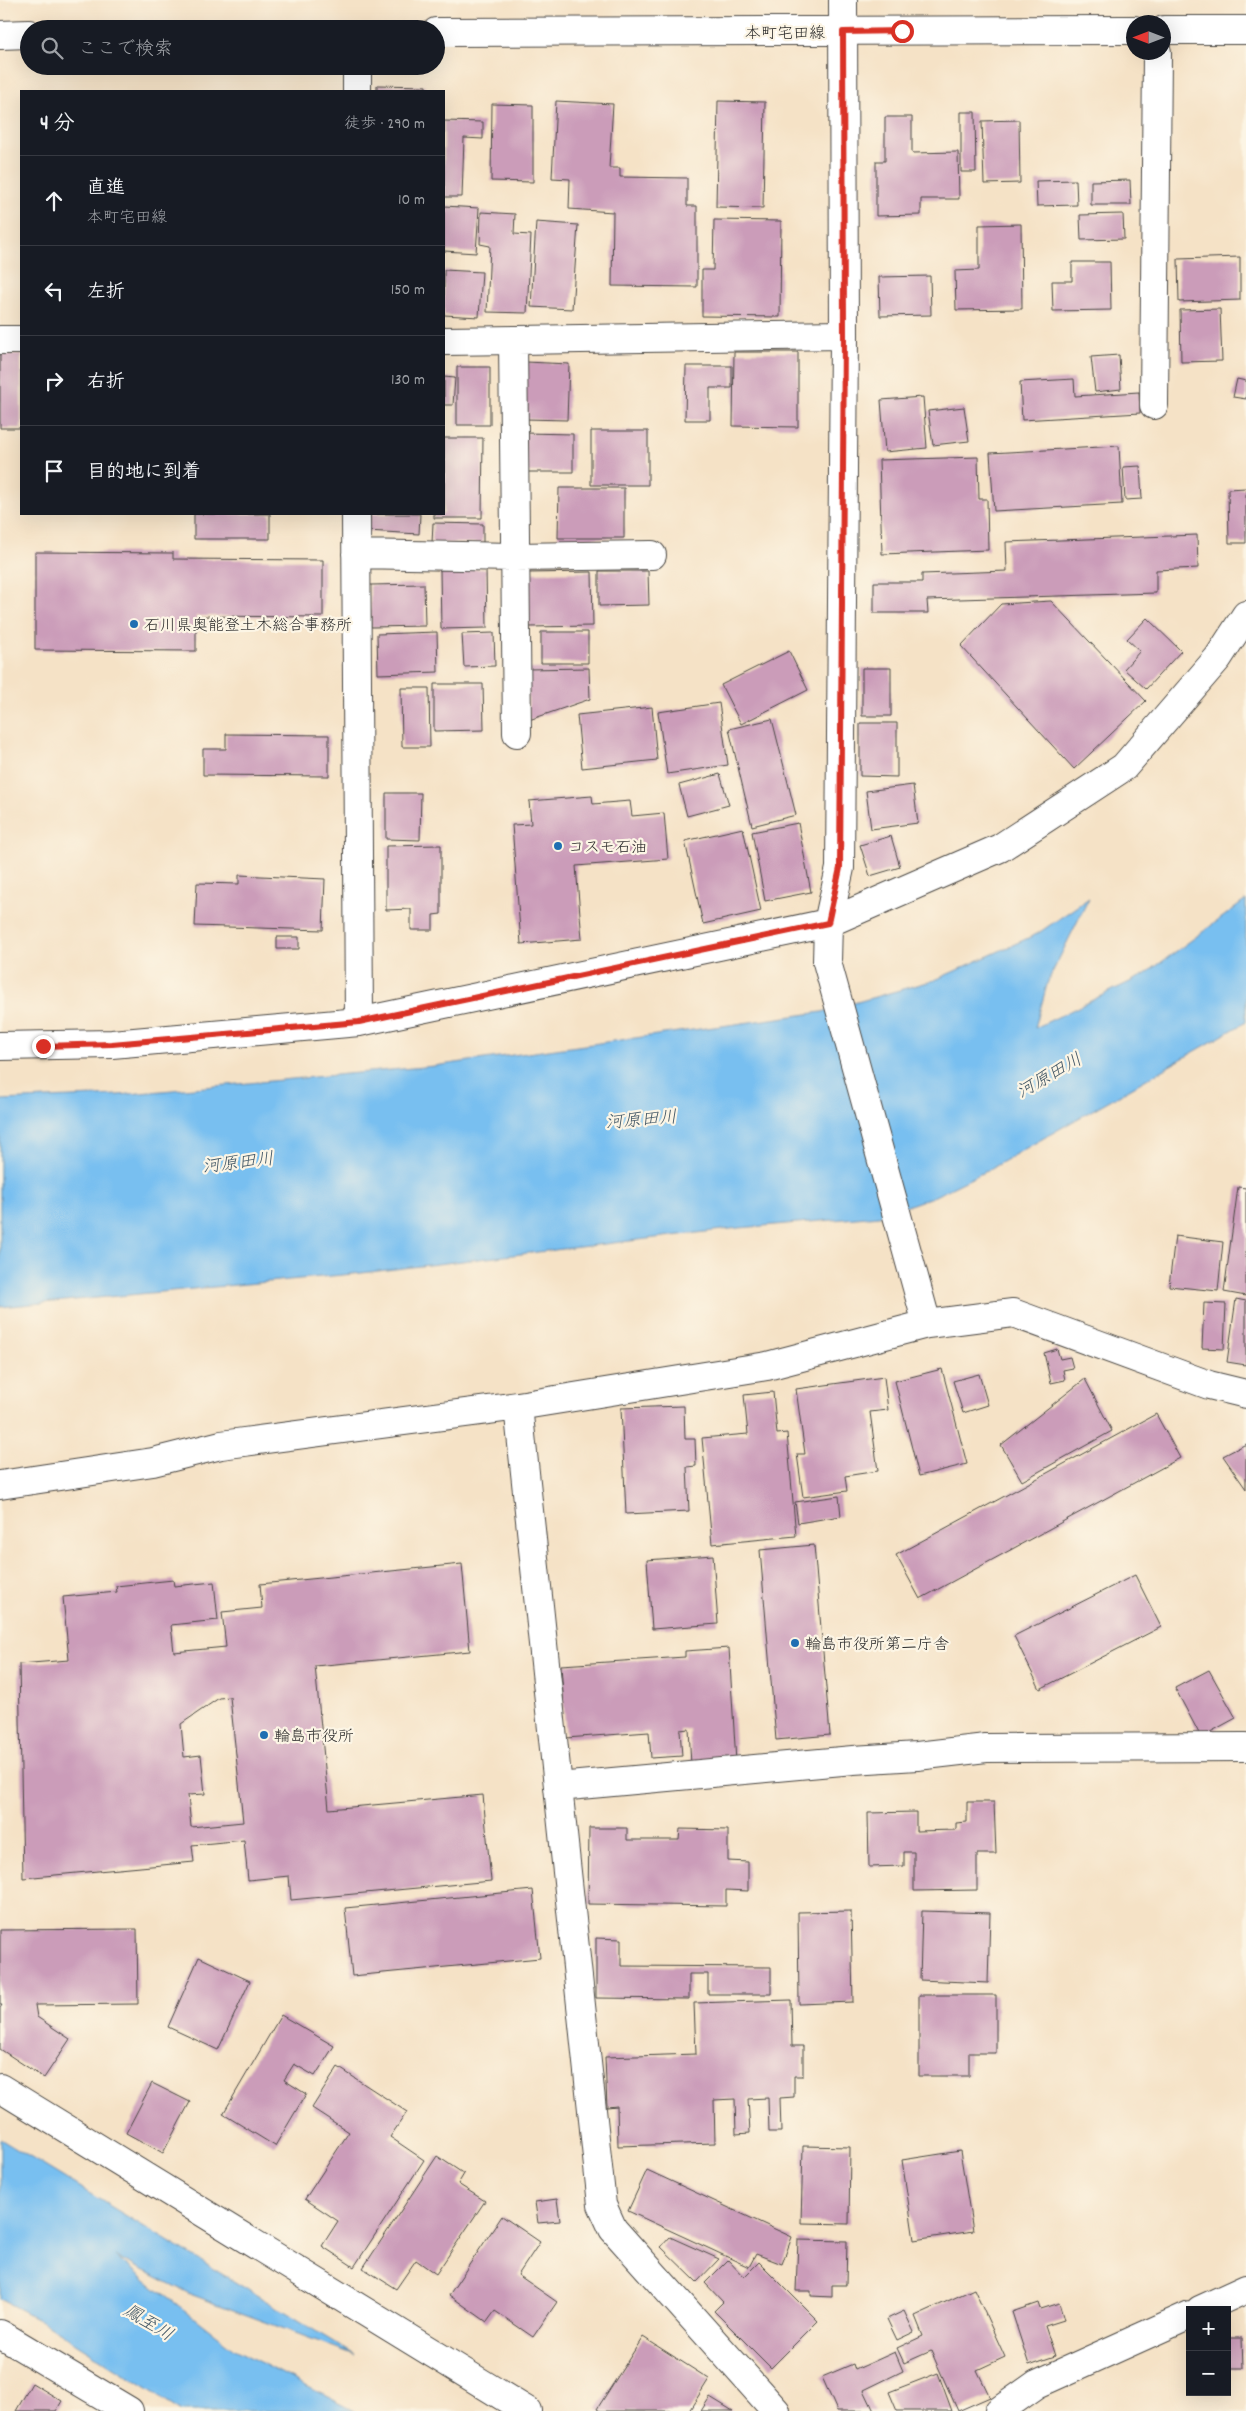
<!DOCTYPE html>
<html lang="ja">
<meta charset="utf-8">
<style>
body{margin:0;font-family:Dekko,"Klee One",sans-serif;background:#20242c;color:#f1f3f6}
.controls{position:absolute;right:15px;bottom:15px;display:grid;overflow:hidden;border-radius:0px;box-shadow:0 5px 20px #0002}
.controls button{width:45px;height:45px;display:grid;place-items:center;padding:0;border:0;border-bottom:1px solid #363941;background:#171b24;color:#f1f3f6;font:25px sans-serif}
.compass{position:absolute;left:1126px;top:15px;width:45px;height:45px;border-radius:50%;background:#171b24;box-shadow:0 5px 20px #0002;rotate:270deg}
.stop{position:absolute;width:15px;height:15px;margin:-11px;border:4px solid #d93025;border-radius:50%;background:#fff}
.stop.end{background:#d93025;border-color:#fff;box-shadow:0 1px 5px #0008}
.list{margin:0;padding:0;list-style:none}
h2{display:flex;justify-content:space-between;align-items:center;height:65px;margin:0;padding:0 20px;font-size:21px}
h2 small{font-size:16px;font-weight:400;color:#9ea1a6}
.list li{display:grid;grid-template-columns:32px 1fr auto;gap:15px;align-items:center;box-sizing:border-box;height:90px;padding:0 20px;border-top:1px solid #363941}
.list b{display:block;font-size:19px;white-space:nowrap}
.list p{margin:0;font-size:16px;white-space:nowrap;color:#9ea1a6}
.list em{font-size:16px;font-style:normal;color:#9ea1a6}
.icon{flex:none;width:28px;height:28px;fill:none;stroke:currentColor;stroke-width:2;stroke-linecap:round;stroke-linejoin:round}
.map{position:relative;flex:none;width:1246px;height:2411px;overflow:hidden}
.search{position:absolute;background:#171b24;box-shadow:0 5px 20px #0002;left:20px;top:20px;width:425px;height:55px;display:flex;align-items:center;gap:12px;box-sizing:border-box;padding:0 18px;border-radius:28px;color:#9ea1a6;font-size:19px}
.panel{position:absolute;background:#171b24;box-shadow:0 5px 20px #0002;left:20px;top:90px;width:425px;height:425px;border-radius:0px}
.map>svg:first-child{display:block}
</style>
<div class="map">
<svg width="1246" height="2411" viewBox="0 0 1246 2411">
<rect width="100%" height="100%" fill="#fcf5e5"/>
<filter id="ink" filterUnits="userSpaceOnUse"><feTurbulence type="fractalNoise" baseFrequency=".02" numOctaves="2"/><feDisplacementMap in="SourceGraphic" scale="10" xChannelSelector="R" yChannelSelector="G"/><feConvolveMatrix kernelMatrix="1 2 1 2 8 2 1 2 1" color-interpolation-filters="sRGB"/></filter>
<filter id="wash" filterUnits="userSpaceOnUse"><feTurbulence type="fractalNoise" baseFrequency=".0096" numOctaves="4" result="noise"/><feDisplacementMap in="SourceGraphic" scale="20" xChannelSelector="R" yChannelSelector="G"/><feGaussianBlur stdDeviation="1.12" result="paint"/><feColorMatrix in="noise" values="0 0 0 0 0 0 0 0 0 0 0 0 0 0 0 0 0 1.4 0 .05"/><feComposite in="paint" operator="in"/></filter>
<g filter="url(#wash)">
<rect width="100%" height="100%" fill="#f5e2c6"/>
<!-- water -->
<path fill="#78bff0" stroke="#52758e" d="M1089,898L1048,981L1035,1028L1144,975L1246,900V1022L988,1170L935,1196L879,1216L739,1228L353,1274L0,1307V1100L118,1095L434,1066L822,1012L935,980L1037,934Z
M0,2139L355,2355L190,2294L115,2256L234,2349L355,2411H182L38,2319L0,2299Z"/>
<g id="blocks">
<!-- building -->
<path fill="#cb9cb9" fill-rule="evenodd" d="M377,85L426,86V91H377Z
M556,101L613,104L609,168H620V177L687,178V206H697V287L612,286L613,212L569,209L570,179L552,178Z
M718,101L765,102L763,208L716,207Z
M492,104L533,105V182L491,181Z
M961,112H975L976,172H961Z
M885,117H912V153L958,152L959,199H921V215L876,216V161H885Z
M1019,120L1020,183L984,184L982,121Z
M444,121L483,122V139L464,138L462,197H444Z
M1076,180L1077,205L1037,206L1036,181Z
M1130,180L1131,205H1091V181Z
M444,206L479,208L476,253L444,251Z
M481,212L515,214L514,234L531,235L527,313L487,312L490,246L480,244Z
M1123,214L1124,239L1081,240L1080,215Z
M714,220L781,221L780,317L702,316V270H713Z
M536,222L578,225L572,309L531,307Z
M1021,224L1022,309L956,310L955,271L979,270V225Z
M1240,257V300L1179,302L1178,259Z
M1072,262H1110L1111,310L1053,311L1052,281H1072Z
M444,270L482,272L479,317L444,315Z
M930,276L931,315L880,316L879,277Z
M1220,309L1222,361L1181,362L1180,310Z
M734,352H798V427L733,426Z
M0,354H21V428H0Z
M1119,355L1121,389L1095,392L1091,357Z
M526,362L569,364L567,420L525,419Z
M686,366H732V388H710V420H685Z
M457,367H490V425H457Z
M444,377L455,378L453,405H444Z
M1074,379L1075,396L1139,392L1140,413L1022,420L1020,382Z
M1237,379L1246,381V399L1233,397Z
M923,397L927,448L885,452L881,400Z
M964,407L969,441L933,445L928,411Z
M591,431H648V485H591Z
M524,433L573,434V472H523Z
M444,438H483L482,518H434V514H444Z
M1119,446L1122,504L994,511L990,453Z
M978,457L979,499H987L988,550L882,554L879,460Z
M1140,466L1142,499L1125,500L1123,467Z
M559,488H624V538H558Z
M1246,488V543H1229L1228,489Z
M194,514H270V539H194Z
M368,514H420L419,534L367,531Z
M433,523L483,524V543H432Z
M1197,535L1198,568L1156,570V593L927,600L928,613H874V582H922V574L1007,571L1006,542Z
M35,552L173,553V559L323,560V617L196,616V651L35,650Z
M486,569L487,628L441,629L440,570Z
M599,571H648L649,605L599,606Z
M592,572L593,626L529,627L528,573Z
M424,584L425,626L371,627L370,585Z
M1051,601L1146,701L1074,769L961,646L1001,604Z
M1147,618L1181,651L1146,689L1124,669L1140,651L1127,639Z
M437,632L438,672L378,674L377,634Z
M541,632H588V663H541Z
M494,633L495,666L464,667L462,634Z
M789,651L808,690L741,724L721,685Z
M589,668L590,699L529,720L527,669Z
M862,668H891V716H862Z
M434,684H483L484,730L434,731Z
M401,688H429L430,747H402Z
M719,703L728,765L667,774L658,712Z
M652,707L657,760L582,768L577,715Z
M772,719L796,815L752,826L729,729Z
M860,723H897V777L860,776Z
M226,734L329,735V776L203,775V749H226Z
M720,774L729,805L687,816L679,785Z
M913,785L918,823L871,829L866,791Z
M386,793H421L420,840L386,839Z
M592,796L593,804L630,801L632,816L664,813L668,859L576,866L582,939L521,944L512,825L531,824L529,801Z
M798,823L811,892L765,901L752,832Z
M743,828L761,911L703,924L685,841Z
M891,836L900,867L870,876L860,845Z
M441,845V914L433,915V930H411V909L386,910V846Z
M239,875L325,879L323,930L195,926L197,883L239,884Z
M277,937H299V949H277Z
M1238,1187L1246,1188V1296L1224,1292Z
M1175,1236L1223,1242L1218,1291L1169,1286Z
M1236,1299L1246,1301V1365L1227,1362Z
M1204,1303L1226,1304L1224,1349L1202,1348Z
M1057,1349L1060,1359L1070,1357L1073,1368L1063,1370L1065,1380L1051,1383L1044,1353Z
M942,1369L967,1464L919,1476L895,1381Z
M979,1374L988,1405L963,1413L953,1381Z
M884,1377L888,1410L870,1412L878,1471L845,1476L847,1491L803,1497L797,1454H805L796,1389Z
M1085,1379L1112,1431L1022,1481L1001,1445Z
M773,1392L777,1434L787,1433L796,1536L712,1544L702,1438L748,1434L744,1395Z
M684,1406L685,1439H695L696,1466L687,1467L689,1511L626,1514L621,1408Z
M1156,1414L1180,1458L920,1599L896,1555Z
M1246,1444V1489L1223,1456Z
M839,1496L841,1516L798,1523L795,1502Z
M814,1545L830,1735L776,1740L760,1550Z
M713,1555L718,1624L652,1629L647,1560Z
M462,1564L470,1651L315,1666L329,1809L483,1795L491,1881L291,1900L289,1876L248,1880L244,1840L192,1845L194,1862L23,1878L19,1664L69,1660L63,1597L117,1592L116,1586L173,1580L174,1586L214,1582L218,1620L171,1625L174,1652L226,1647L222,1612L262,1608L260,1584ZM230,1697L243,1822L191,1827L188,1795L205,1794L201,1755L184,1757L181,1724L219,1698Z
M1135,1575L1161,1627L1040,1689L1014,1636Z
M729,1648L736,1762L691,1765L689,1729L680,1730L682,1756L651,1758L649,1732L566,1738L561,1665L685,1657V1651Z
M1209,1670L1236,1718L1201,1737L1175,1688Z
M967,1802H994L996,1854H977V1890L914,1891V1852H904V1866L869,1867L868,1813L916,1812V1831L956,1830V1823L967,1822Z
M589,1828H627V1840H679L680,1829L728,1830V1861L748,1862V1891L726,1890V1906L588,1904Z
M533,1890L540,1958L352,1976L345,1908Z
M851,1911L853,2002L799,2004L798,1912Z
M922,1911L990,1913L988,1983L920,1980Z
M137,1929L138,2004L35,2005L37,2017L70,2039L44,2078L0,2049V2008L2,2005H0V1930Z
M596,1938L621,1939V1966L771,1967V1994H708V1974H689V1999L596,1998Z
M199,1957L250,1981L218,2050L168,2027Z
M919,1995H996V2053H969V2076H919Z
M791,2000L792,2046H803V2076H794V2097L780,2098L781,2132H769L768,2098L748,2099L750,2133L736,2134L735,2099L714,2100L715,2143L618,2146L617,2106L607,2107L605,2057L696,2054L694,2003Z
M281,2015L334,2046L315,2076L294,2064L284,2080L306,2094L275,2146L223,2114Z
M338,2067L407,2112L390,2137L424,2160L354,2267L322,2246L338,2221L305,2199L349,2132L312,2108Z
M152,2083L190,2102L163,2153L126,2133Z
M803,2146L850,2147L849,2224L801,2223Z
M960,2151L973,2231L914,2240L902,2160Z
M437,2156L464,2174L458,2184L485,2201L436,2274L416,2260L396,2289L363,2268Z
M647,2170L792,2237L782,2264L756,2254L749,2267L628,2211Z
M557,2199L560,2221L538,2223L535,2202Z
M502,2216L540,2242L518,2275L557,2302L533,2337L495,2311L487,2322L449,2295Z
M670,2237L719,2259L697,2282L661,2247Z
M798,2240L847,2241L846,2285H832V2297L811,2296V2291H796Z
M728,2260L744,2277L759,2262L818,2321L771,2368L714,2311L723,2302L705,2283Z
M974,2289L1005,2357L977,2370L990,2397L958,2411L931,2351L904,2363L897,2348L923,2336L915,2316Z
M1038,2303L1040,2309L1059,2303L1064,2320L1045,2326L1055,2356L1029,2365L1012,2312Z
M904,2311L914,2332L897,2340L887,2319Z
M643,2337L709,2379L689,2411H600L597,2409Z
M1227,2338H1242L1243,2368H1227Z
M895,2352L903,2371L864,2390L874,2411H837L822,2377L853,2364L855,2370Z
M938,2373L952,2411H897L889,2392Z
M32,2383L62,2401L56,2411H16Z
M710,2397L733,2411H701Z"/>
</g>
</g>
<g filter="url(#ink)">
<use href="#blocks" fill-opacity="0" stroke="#494642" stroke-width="1"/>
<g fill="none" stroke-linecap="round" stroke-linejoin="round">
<defs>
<path id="minor" d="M843,0L844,335L840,868L828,923L827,962L927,1324
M1164,30H1246
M436,32L1134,30
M0,35L29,34
M357,66V91
M0,340H21
M513,340L517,733
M444,341L844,335
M1154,405L1157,52
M356,514L359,1022
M356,554L514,557L652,555
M0,1046L112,1044L359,1022L828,923L1000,848L1124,767L1218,658L1246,615
M518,1406L602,2205L613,2229L776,2411
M0,1485L153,1462L221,1445L518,1406L767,1366L927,1324L1013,1313L1209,1385L1246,1394
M558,1787L853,1760L917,1756L986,1748L1246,1747
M0,2088L527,2411
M1200,2310L1246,2289
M0,2334L129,2411
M999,2411L1037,2384L1190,2315"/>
</defs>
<!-- minor casing -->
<use href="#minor" stroke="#494642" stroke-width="30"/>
<!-- minor -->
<use href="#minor" stroke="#fff" stroke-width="28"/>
</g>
</g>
<g fill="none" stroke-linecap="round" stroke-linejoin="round" filter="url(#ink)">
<!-- route -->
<path stroke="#d93025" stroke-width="6" d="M43,1046L112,1044L359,1022L828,923L840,868L844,335L843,32L902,31"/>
</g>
<!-- markers -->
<g fill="#1f6fb2" stroke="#fcf5e5" stroke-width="2">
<circle cx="134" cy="624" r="5"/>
<circle cx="558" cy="846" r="5"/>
<circle cx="795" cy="1643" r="5"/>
<circle cx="264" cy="1735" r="5"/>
</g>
<g text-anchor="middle" stroke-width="4.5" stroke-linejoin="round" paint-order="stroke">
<!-- street labels -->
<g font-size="16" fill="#2b2b2b" stroke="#fcf5e5">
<text x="785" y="38">本町宅田線</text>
</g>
<!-- poi labels -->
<g font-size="16" fill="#2b2b2b" stroke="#fcf5e5" text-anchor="start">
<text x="144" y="630">石川県奥能登土木総合事務所</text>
<text x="568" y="852">コスモ石油</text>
<text x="805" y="1649">輪島市役所第二庁舎</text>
<text x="274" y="1741">輪島市役所</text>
</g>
<!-- water labels -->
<g font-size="18" font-style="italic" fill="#425766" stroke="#fcf5e5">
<text transform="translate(1049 1075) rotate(-30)" y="6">河原田川</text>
<text transform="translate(641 1119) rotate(-5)" y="6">河原田川</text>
<text transform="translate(238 1162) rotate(-7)" y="6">河原田川</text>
<text transform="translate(149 2322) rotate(31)" y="6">鳳至川</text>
</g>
</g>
</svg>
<div class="controls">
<button>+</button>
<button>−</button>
</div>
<svg class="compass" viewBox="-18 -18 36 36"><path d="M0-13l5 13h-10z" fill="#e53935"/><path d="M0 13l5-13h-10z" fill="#9ea1a6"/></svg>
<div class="stop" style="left:902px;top:31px"></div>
<div class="stop end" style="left:43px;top:1046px"></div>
<div class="search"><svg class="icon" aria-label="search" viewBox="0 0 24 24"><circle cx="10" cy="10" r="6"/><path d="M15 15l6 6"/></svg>ここで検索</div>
<section class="panel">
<h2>4 分<small>徒歩 · 290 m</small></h2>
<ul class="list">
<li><svg class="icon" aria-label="ahead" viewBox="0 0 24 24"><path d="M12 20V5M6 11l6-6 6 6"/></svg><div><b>直進</b><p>本町宅田線</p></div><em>10 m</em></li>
<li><svg class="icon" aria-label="left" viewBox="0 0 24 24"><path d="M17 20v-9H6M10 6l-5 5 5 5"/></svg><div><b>左折</b></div><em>150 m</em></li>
<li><svg class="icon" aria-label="right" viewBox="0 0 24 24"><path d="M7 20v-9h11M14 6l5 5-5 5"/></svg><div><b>右折</b></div><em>130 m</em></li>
<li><svg class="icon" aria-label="arrive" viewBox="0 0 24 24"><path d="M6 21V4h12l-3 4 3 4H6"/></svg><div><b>目的地に到着</b></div></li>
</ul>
</section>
</div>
